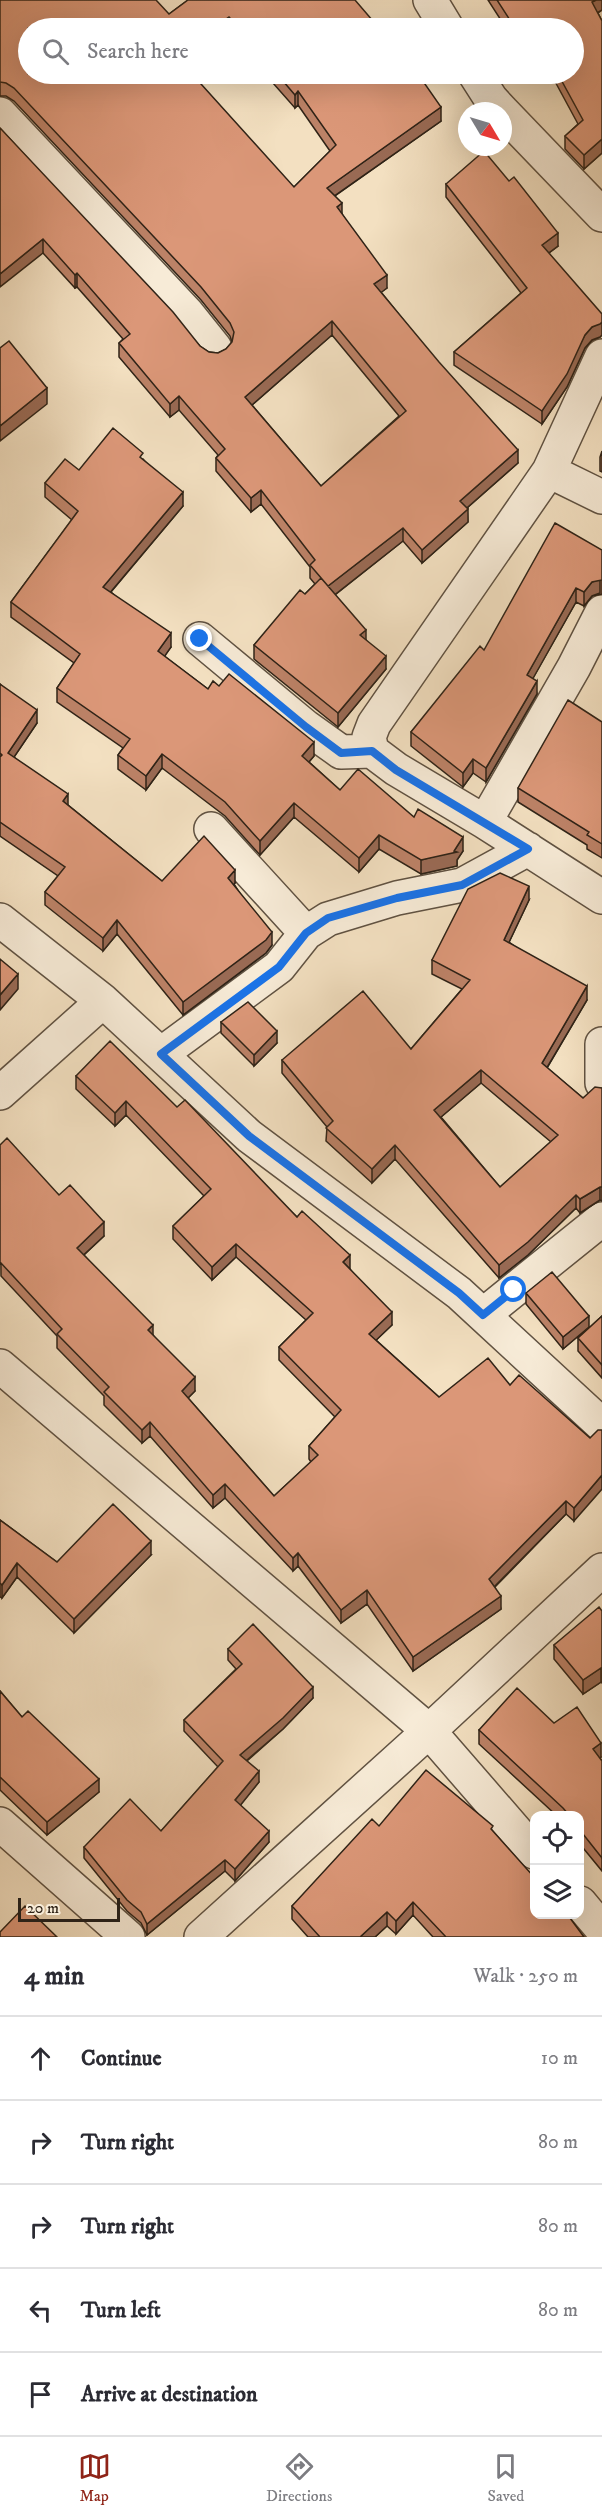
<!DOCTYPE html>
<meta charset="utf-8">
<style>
body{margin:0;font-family:"IM FELL DW Pica",serif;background:#f2f2f3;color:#2b2b33}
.controls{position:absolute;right:18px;bottom:18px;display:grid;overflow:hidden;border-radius:12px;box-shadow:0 6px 24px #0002}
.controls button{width:54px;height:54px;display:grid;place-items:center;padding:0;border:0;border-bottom:2px solid #e1e1e2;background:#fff;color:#2b2b33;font:30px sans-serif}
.compass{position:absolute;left:458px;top:102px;width:54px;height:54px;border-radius:50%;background:#fff;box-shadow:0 6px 24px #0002;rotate:128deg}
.scale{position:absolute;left:18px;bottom:15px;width:102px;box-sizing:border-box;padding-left:6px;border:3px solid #2f2317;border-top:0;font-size:16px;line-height:21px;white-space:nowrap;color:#2f2317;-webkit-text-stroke:4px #f7ebd7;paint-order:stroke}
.stop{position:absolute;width:18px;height:18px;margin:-14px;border:4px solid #1a73e8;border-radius:50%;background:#fff}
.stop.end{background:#1a73e8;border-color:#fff;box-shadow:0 2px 6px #0008}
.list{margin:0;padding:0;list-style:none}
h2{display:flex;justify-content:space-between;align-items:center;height:78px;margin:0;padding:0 24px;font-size:26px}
h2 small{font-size:20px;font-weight:400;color:#7c7c81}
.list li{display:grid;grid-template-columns:39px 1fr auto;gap:18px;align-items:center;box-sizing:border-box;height:84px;padding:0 24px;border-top:2px solid #e1e1e2}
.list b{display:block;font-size:22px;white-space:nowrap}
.list em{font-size:20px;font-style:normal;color:#7c7c81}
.icon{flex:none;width:33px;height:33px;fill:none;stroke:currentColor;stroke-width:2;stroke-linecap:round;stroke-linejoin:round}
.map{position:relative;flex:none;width:602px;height:1937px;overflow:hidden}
.search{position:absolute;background:#fff;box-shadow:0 6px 24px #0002;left:18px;right:18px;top:18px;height:66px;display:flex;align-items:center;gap:15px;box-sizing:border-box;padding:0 21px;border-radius:33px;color:#7c7c81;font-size:22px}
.sheet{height:498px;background:#fff}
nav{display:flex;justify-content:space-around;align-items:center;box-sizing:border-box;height:84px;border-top:2px solid #e1e1e2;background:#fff;font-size:16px;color:#7c7c81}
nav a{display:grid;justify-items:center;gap:3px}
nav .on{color:#8f2418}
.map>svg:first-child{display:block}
</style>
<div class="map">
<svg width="602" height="1937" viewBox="0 0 602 1937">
<rect width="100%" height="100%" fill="#f3e0c1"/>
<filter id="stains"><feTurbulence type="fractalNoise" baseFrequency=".00333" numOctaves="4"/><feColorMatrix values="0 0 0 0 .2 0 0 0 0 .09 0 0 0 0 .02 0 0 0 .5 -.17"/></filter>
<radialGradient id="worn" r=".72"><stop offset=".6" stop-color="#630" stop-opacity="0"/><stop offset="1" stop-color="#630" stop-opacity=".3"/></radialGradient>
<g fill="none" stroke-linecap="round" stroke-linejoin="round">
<defs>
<path id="minor" d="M430,0L447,28
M475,74L491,99L502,111
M503,112L602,215
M0,114L187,313L215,348
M602,356L549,471L374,724L369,737L372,751L396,769L485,822L602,897
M549,471L602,497
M200,639L306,727L341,752L372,751
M485,822L574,667L602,612
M211,829L306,933
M0,920L103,1001L249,1136L459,1293L602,1425
M602,1044V1083
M161,1054L279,967L306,933L328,919L397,898L462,885L528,849
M0,1093L103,1001
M483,1315L602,1219
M0,1366L429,1731L534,1852
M0,1824L128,1937
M580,1903L602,1929
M201,1937L429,1731L602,1570"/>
</defs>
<!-- minor casing -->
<use href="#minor" stroke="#605242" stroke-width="36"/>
<!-- minor -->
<use href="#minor" stroke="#f7ebd7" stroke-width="33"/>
</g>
<!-- wall -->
<path fill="#bc8267" stroke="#2f2317" stroke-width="1.5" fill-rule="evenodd" d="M0,0L169,14L188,0L379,28H28L294,187L330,151L298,105L295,108L265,74H418L441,121L335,196L342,214L387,288L381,292L518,463L467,508L468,522L422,563L403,541L335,595L386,669L338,727L254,659V645L315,584L310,578V567L261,504L251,512L216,471V458L218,455L179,410L170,417L119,357V343L123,339L77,287L75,288L43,253L0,128L200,346L209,352L218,353L226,349L232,342L230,336L201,300L14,101L6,96H0ZM332,335L399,416L321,486L252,405Z
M488,0H602V10L598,13L602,21V153L584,169L565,149V136L578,124L551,74H573V28H506Z
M446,184L558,246L549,253L602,335L600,337L592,340L585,348L567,387L542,424L454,365V352L521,293L446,197Z
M602,451V472L600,471V457Z
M143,459L183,506L111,592L171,647L164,656L208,689L314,756L309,762L340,790L414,817L463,851L457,860V866L421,874L379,849L359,872L294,817L260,855L225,816L162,768L146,790L118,769V755L123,748L57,702V688L74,663L11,617V602L72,520L45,497V483L79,470Z
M602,550V594L592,596L584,606L576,602L533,678L537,694L486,782L473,773L463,787L411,746V732L484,650Z
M0,684L37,723L14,757L68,805L162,881L235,883L234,884L272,945L266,953L183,1015L117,934L103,951L45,905V892L58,876L0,836Z
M602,722V858L587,849V845L518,802V788Z
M529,900L509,942L587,1000L547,1068L583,1098L602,1088V1201L600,1200L580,1213L576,1208L528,1255L499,1278L395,1159L372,1183L326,1141L327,1127L282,1073V1060L411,1049L462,989L432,974V960ZM481,1083L551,1142L500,1187L441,1117Z
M221,1022L277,1043L254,1066L221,1033Z
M76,1076L177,1107L297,1217L350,1269L392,1325L376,1340L439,1397L510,1385L590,1438L574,1521L566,1514L495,1587L501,1609L413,1671L367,1604L341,1623L298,1566L293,1571L225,1498L213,1508L150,1436L142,1443L104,1405V1396L57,1348V1336L1,1276L0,1145L59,1195L104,1236L84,1255L153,1335L195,1391L188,1398L274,1496L311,1462L309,1459V1446L335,1417L279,1360V1347L306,1320L236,1257L212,1280L173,1239V1226L204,1196L126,1115L115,1126L76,1089Z
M526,1293L589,1327L563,1349L526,1304Z
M602,1316V1378L578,1351V1338Z
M0,1520L57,1562L151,1555L74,1633L17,1577L2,1598L0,1597Z
M602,1611V1683L601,1682L583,1694L554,1659V1645Z
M228,1649L313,1698L283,1729L247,1761L259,1782L240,1805L269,1842L235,1881L225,1871L147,1935L141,1923L127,1911L84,1858V1847L161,1831L218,1767L184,1731V1720L236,1669L228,1660Z
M0,1691L22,1717L99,1792L47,1835L0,1790Z
M554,1723L601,1757L600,1758L602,1761V1871L579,1843V1815H556L479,1744V1730Z
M379,1826L493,1832L584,1937H433L413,1915L396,1934L387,1926L375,1937H308L292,1919V1906Z"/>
<!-- shaded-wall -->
<path fill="#996a54" stroke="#2f2317" stroke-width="1.5" d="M596,0H602V10L592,16V2Z
M229,17V28H213Z
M298,91V105L295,108V95Z
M441,107V121L327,201V188Z
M602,139V153L584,169V155Z
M342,203V216L337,207Z
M558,233V246L542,258V245Z
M43,239V253L0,287V274Z
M77,273V287L75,288V275Z
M387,275V288L374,298V284Z
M332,321V335L245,411V397Z
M602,322V335L600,337L592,340L585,348L567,387L542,424V411L585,335L592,327Z
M47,388V404L0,441V426Z
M179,396V410L170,417V404Z
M518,450V463L460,514V501Z
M261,490V504L251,512V498Z
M183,492V506L103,601V587Z
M468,509V522L422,563V550Z
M403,528V541L328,600V586Z
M600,579V593L592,596L584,606V592L592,582Z
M576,588V602L527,689V675Z
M366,630V644L360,635Z
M171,633V647L158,666V651Z
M386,656V669L338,727V713Z
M537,681V694L486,782V768Z
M37,710V723L8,766V753Z
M314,742V756L302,770V756Z
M162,754V768L146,790V776Z
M473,759V773L463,787V773Z
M68,794V807L63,801Z
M294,803V817L260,855V841Z
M379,835V849L359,872V858Z
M463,837V851L457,860V866L421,874V860L454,851Z
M235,870V883L228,891V878Z
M529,886V900L504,953V940Z
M117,920V934L103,951V938Z
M272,932V945L266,953L183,1015V1002Z
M18,974V989L0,1010V995Z
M587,986V1000L542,1076V1063Z
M277,1031V1043L254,1066V1055Z
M481,1070V1083L434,1123V1110Z
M126,1101V1115L115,1126V1113Z
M395,1145V1159L372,1183V1169Z
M600,1187V1200L580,1213V1199Z
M576,1195V1208L528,1255L499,1278V1265Z
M104,1222V1236L77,1261V1248Z
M236,1244V1257L212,1280V1267Z
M350,1255V1269L343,1262Z
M392,1312V1325L369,1347V1334Z
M589,1316V1327L563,1349V1337Z
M153,1325V1338L148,1330Z
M195,1377V1391L182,1404V1391Z
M150,1422V1436L142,1443V1430Z
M602,1475V1489L574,1521V1508Z
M225,1484V1498L213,1508V1495Z
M566,1501V1514L489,1592V1579Z
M151,1541V1555L74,1633V1619Z
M298,1553V1566L293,1571V1558Z
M17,1563V1577L2,1598V1585Z
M367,1590V1604L341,1623V1610Z
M501,1596V1609L413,1671V1657Z
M601,1668V1682L583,1694V1680Z
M313,1687V1698L283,1729L240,1766V1755Z
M601,1743V1757L593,1763V1749Z
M259,1771V1782L235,1812V1800Z
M99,1779V1792L47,1835V1822Z
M269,1831V1842L235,1881V1869Z
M225,1860V1871L147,1935V1924Z
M413,1902V1915L396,1934V1921Z
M387,1912V1926L375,1937H360Z"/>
<!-- building -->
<path fill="#db9778" stroke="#2f2317" stroke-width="1.5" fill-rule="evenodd" d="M0,0H156L169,14L188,0H355L379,28H239L229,17L213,28H28V74H192L294,187L336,145L298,91L295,95L277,74H418L441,107L327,188L342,203L337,207L387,275L374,284L439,362L518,450L460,501L468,509L422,550L403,528L328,586L310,565L315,560L261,490L251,498L216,458L225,449L179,396L170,404L119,343L130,334L77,273L75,275L43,239L0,274V128L173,312L200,346L209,352L218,353L226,349L232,342L234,332L230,323L201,287L14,88L6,83L0,82ZM332,321L406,411L321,486L245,397Z
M497,0H596L592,2L602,21V139L584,155L565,136L583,120L558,74H573V28H515Z
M484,151L509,181L514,177L558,233L542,245L602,314V322L600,324L592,327L585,335L567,374L542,411L454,352L527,288L446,184Z
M9,341L47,388L0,426V348Z
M113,428L143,453L140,457L183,492L103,587L171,633L158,651L208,689L213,681L219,686L229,674L314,742L302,756L340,790L358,769L414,817L418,809L463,837L454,851L457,852L421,860L379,835L359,858L294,803L260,841L225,802L162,754L146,776L118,755L130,739L57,688L80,654L11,602L78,511L45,483L65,459L79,470Z
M555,523L602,550V580L592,582L584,592L576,588L527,675L537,681L486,768L473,759L463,773L411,732L480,646L484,650Z
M321,578L366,630L360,635L386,656L338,713L254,645L300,590L305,594Z
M0,684L37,710L8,753L68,794L63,801L162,881L204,836L235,870L228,878L272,932L266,940L183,1002L117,920L103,938L45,892L65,867L0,822V757L2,755L0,753Z
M568,700L602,722V844L587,835L589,832L518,788Z
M500,873L529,886L504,940L587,986L542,1063L583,1098L595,1087L602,1088V1187H600L580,1199L576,1195L528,1242L499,1265L395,1145L372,1169L326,1128L333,1121L282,1060L363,991L411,1049L470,980L432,960L468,889ZM481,1070L558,1135L500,1187L434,1110Z
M0,959L18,974L0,995Z
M248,1002L277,1031L254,1055L221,1022Z
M110,1041L177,1107L185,1100L297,1217L302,1211L350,1255L343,1262L392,1312L369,1334L439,1397L488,1358L510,1385L519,1375L590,1438L598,1430H602V1475L574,1508L566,1501L489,1579L501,1596L413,1657L367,1590L341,1610L298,1553L293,1558L225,1484L213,1495L150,1422L142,1430L104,1392L109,1387L57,1334L62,1329L1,1263L0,1264V1145L7,1138L59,1195L70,1185L104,1222L77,1248L153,1325L148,1330L195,1377L182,1391L274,1496L318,1455L309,1446L341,1410L279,1347L313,1313L236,1244L212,1267L173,1226L211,1189L126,1101L115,1113L76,1076Z
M552,1272L589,1316L563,1337L526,1293Z
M602,1316V1365L578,1338Z
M113,1504L151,1541L74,1619L17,1563L2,1585L0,1583V1520L57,1562Z
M599,1607L602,1611V1669L601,1668L583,1680L554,1645Z
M253,1624L313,1687L283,1718L240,1755L259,1771L235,1800L269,1831L235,1869L225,1860L147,1924L141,1912L127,1900L84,1847L130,1799L161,1831L223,1761L184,1720L242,1664L228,1649Z
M517,1688L554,1723L577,1707L601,1743L593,1749L602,1761V1858L579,1829V1815H569L563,1808L479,1730Z
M0,1691L22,1717L28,1711L99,1779L47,1822L0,1777Z
M426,1770L493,1826L491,1829L534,1877V1914H567L584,1937H446L413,1902L396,1921L387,1912L360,1937H320L292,1906L372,1819L379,1826Z
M25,1906L57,1937H0V1932Z"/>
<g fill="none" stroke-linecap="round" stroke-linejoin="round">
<!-- route -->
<path stroke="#1a73e8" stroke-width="8" d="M200,639L306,727L341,753L372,751L396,770L528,849L462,885L397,898L328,918L306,933L279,967L161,1054L249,1136L459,1293L483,1315L514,1290"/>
</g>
<rect width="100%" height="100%" filter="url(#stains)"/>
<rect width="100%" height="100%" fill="url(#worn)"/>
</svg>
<div class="controls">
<button><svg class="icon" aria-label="locate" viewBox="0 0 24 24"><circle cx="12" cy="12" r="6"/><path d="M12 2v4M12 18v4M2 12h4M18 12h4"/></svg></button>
<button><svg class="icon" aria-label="layers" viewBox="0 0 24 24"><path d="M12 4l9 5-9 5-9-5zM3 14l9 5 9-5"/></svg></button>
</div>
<svg class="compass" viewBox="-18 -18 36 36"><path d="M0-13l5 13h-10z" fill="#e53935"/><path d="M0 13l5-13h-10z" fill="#7c7c81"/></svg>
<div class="scale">20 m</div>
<div class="stop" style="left:514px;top:1290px"></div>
<div class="stop end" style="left:200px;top:639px"></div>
<div class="search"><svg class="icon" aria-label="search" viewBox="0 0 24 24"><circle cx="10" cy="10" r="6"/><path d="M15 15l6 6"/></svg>Search here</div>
</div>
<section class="sheet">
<h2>4 min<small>Walk · 250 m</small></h2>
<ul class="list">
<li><svg class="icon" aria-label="ahead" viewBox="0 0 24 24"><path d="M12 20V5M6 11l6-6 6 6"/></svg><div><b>Continue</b></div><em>10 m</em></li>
<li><svg class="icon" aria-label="right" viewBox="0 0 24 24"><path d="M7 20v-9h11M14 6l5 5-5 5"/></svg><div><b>Turn right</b></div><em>80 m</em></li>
<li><svg class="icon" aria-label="right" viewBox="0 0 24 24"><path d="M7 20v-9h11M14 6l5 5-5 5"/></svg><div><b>Turn right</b></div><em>80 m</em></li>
<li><svg class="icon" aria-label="left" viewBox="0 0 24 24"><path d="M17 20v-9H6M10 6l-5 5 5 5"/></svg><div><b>Turn left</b></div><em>80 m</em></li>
<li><svg class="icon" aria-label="arrive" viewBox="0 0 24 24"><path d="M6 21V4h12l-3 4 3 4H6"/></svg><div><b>Arrive at destination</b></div></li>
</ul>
</section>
<nav>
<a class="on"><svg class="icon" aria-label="map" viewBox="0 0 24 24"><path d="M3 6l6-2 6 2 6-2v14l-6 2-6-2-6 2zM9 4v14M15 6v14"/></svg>Map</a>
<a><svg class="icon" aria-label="directions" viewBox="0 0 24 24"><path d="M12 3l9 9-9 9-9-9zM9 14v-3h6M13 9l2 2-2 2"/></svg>Directions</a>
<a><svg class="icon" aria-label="saved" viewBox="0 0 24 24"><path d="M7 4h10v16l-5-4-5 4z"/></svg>Saved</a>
</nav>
